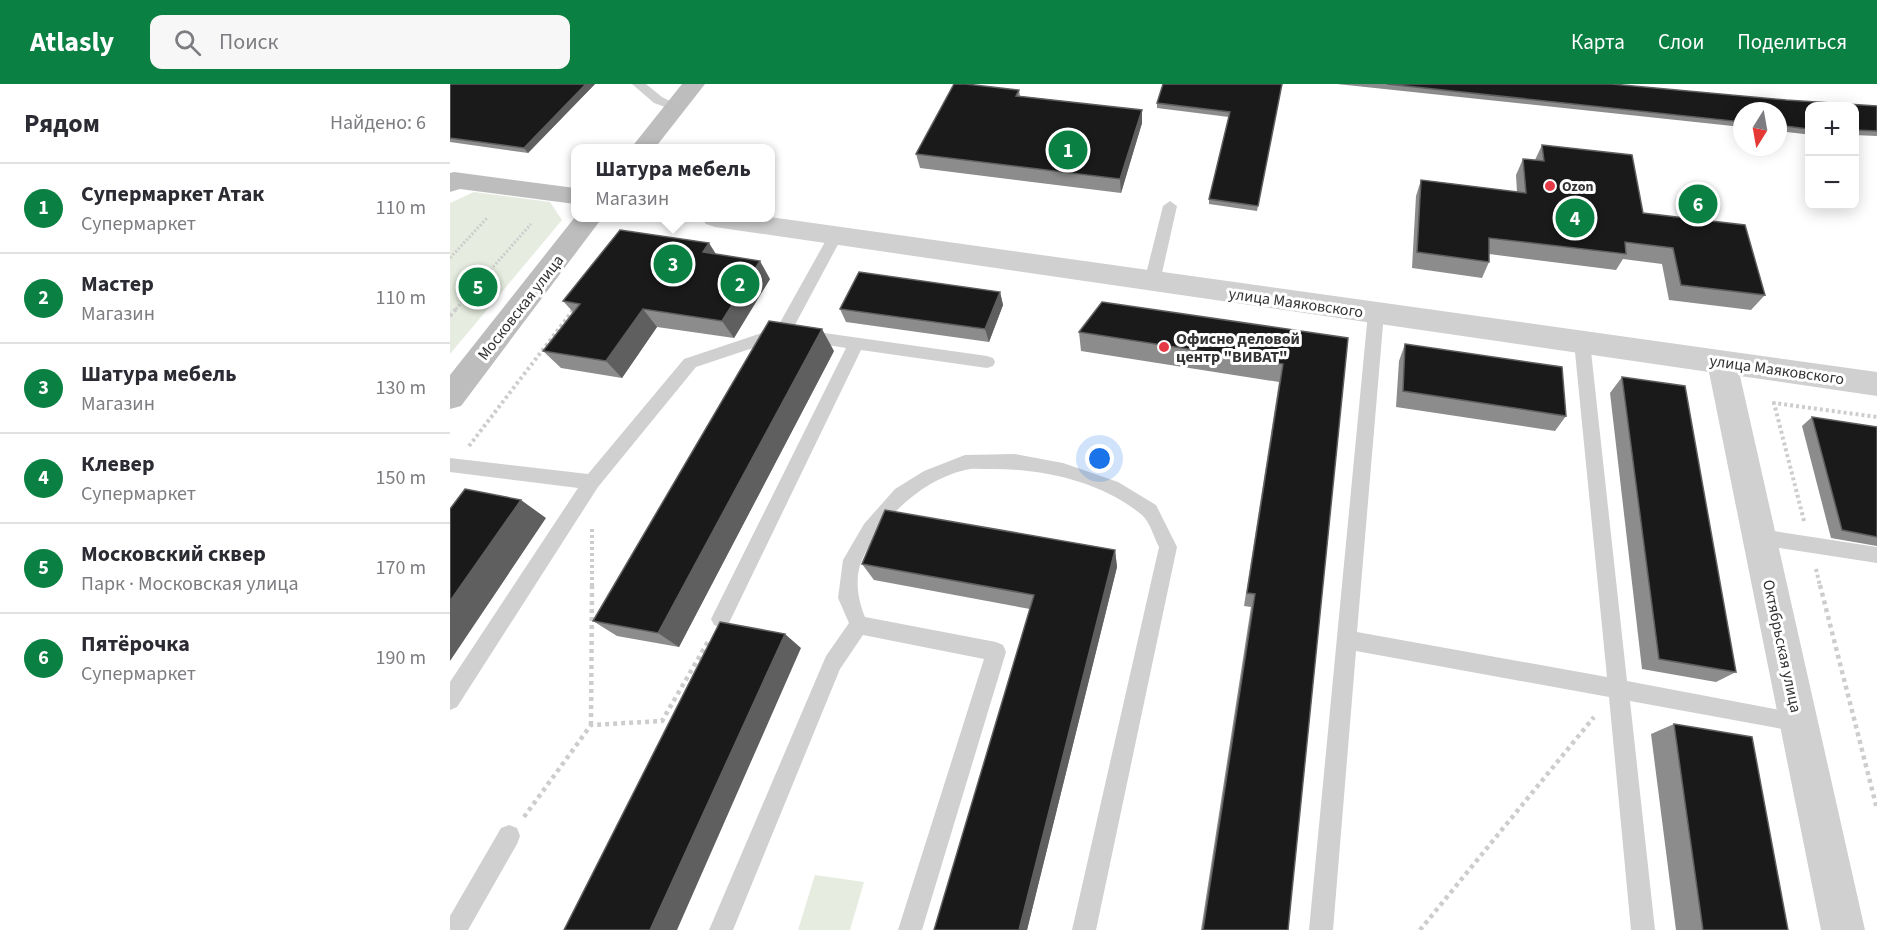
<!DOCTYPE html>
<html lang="ru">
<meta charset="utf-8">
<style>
body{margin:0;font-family:"Source Sans 3",sans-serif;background:#f7f7f7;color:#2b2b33}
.controls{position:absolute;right:18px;top:18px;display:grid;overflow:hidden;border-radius:12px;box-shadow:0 3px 15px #0003}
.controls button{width:54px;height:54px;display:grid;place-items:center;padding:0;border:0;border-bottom:2px solid #e1e1e2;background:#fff;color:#2b2b33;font:30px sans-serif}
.compass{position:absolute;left:1283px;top:18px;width:54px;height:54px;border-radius:50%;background:#fff;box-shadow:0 3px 15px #0003;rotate:191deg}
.you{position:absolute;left:650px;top:375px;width:21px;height:21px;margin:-15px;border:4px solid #fff;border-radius:50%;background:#1a73e8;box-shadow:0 0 0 9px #1a73e833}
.badge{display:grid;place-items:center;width:39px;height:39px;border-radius:50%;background:#0b8043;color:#fff;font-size:20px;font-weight:700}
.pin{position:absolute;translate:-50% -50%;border:3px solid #fff;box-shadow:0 2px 6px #0006}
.popup{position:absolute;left:121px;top:60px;width:204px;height:78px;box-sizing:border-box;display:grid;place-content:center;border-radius:12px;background:#fff;filter:drop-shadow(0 2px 4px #0005);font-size:20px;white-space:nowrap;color:#7c7c81}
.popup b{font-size:22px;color:#2b2b33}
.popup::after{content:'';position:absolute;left:50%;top:100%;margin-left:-12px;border:12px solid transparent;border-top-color:#fff}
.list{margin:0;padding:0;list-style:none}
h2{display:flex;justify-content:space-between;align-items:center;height:78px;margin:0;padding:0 24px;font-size:26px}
h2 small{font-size:20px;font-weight:400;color:#7c7c81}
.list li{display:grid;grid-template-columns:39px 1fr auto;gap:18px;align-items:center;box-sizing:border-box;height:90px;padding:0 24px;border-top:2px solid #e1e1e2}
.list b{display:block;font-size:22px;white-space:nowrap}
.list p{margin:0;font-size:20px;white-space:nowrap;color:#7c7c81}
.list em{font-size:20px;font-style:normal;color:#7c7c81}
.icon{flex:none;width:33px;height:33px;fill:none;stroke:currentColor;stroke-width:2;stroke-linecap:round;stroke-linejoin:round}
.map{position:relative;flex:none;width:1427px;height:846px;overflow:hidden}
header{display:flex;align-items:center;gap:36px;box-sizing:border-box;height:84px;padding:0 30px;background:#0b8043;color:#fff}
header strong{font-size:28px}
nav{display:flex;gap:33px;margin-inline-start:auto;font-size:21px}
.search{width:420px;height:54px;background:#f7f7f7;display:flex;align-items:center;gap:15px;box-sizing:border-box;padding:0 21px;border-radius:12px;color:#7c7c81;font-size:22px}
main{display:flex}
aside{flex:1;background:#fff}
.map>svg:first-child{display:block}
</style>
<header>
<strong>Atlasly</strong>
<div class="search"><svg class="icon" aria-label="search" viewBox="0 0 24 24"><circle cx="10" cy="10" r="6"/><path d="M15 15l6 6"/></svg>Поиск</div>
<nav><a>Карта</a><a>Слои</a><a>Поделиться</a></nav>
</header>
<main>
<aside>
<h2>Рядом<small>Найдено: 6</small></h2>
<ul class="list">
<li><span class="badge">1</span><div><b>Супермаркет Атак</b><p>Супермаркет</p></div><em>110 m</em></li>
<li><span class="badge">2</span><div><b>Мастер</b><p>Магазин</p></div><em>110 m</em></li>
<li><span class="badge">3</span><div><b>Шатура мебель</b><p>Магазин</p></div><em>130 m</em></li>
<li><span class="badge">4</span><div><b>Клевер</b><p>Супермаркет</p></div><em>150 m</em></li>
<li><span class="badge">5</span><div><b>Московский сквер</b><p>Парк · Московская улица</p></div><em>170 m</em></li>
<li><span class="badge">6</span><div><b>Пятёрочка</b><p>Супермаркет</p></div><em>190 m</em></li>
</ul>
</aside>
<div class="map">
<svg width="1427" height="846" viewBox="0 0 1427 846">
<rect width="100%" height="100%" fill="#fff"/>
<!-- green -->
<path fill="#e6ecdf" d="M24,108L100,118L112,136L0,270V119Z
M365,791L414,798L400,846H348Z"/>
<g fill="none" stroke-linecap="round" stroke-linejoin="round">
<!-- path-far2 -->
<path stroke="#cdcdcd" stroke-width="3" stroke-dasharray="2 2" stroke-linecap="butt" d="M0,174L37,134
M6,225L81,140"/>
<!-- path-far1 -->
<path stroke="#cdcdcd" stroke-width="4" stroke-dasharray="3 3" stroke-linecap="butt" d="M0,232L8,223
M19,362L124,225
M1354,437L1324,319L1427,333
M1366,485L1370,502
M142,502V444"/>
<!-- path -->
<path stroke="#cdcdcd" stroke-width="4.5" stroke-dasharray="4 4" stroke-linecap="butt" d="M1370,501L1427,725
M141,641L142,501
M74,733L141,641L212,637L259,556
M970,846L1144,633"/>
<!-- service -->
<path fill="#d0d0d0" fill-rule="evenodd" d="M182,0H196L212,13L232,23L226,27L204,19Z
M720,117L727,122L710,198L707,202H697L694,198L713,122Z
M385,148L392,153L339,252L246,283L148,403L7,623L0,626V598L128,404L0,388V374L138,390L234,275L327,244L380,149Z
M926,223L931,225L934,229L907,548L1157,593L1124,258L1126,254H1138L1140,258L1177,597L1356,631L1359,638L1356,645L1349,648L1180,617L1205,846H1181L1159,613L906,567L883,846H859L918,229L921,225Z
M353,246L537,272L543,274L545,278L543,282L537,284L411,266L278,541L271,544L264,541L261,535L264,529L396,264L347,256L345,252L347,248Z
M565,370L613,379L668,398L706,421L727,463L646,846H622L709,463C704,454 700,438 692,431C651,397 590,384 538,385C531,385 522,384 515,386C472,396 430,435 412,476C404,494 408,516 415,533L546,558L553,561L556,568L472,846H448L534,575L413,551L390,585L283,846H259L376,572L399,539L388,514L393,476L414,440L445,405L474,387L515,371Z
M1310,445L1427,463V479L1310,461L1303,459L1301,453L1303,447Z
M59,741L67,744L70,752L67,760L18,846H0V832L51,744Z"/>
<!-- minor -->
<path fill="#d0d0d0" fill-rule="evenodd" d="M320,133L1427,288V312L1290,292L1415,846H1371L1259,288L265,143L256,140L252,134Z"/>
<!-- secondary -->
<path fill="#bdbdbd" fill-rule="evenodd" d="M232,0H255L205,64H181Z
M4,88L125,104V120L10,105L0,108V89Z
M125,133L152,134L11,322L0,325V291Z"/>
</g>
<!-- wall -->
<path fill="#8c8c8c" d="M0,0H145L78,69L0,58Z
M832,0L807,127L759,120V115L779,33L707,24V19Z
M887,0H1162L1336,16L1427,22V52L1404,51V22H1359V50H1354L1328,47V27H1292V43Z
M569,6L570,12L692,26V39L671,109L470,84L466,70Z
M1092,61L1193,129L1315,211L1301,226L1219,216L1212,180L1173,175L1166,186L1039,170V178L1032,194L962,184L966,112L971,96L1067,108L1066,91L1073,75L1085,76Z
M266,170L320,195L284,254L207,243L172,294L111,284L93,267L123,228L113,217Z
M550,208L553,221L539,258L396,238L390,225Z
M629,248L898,254L838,846H751L801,523L794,522L829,298L631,267Z
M955,260L1116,332L1105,347L946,323L949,277Z
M384,267L229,563L167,552L143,537Z
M1172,293L1286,588L1266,598L1192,585L1160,309Z
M1362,333L1427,343V462L1381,454L1352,342Z
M665,466L667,483L577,846H484L580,525L424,496L412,480Z
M1224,640L1338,846H1226L1201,650Z"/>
<!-- shaded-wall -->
<path fill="#5f5f5f" d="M136,0H145L78,69L74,64Z
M692,26V39L671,109L670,95Z
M259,159L271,178L253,168Z
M310,177L320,195L284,254L272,237Z
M550,208L553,221L539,258L535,245Z
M193,225L207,243L172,294L156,277Z
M372,245L384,267L229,563L208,549Z
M71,416L96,434L0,577V517Z
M665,466L667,483L577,846H569Z
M335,550L351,564L227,846H200Z"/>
<!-- building -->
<path fill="#1a1a1a" stroke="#5f5f5f" stroke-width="1.5" d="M0,0H136L74,64L0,54Z
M504,0H516L569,6L566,12L692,26L670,95L466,70Z
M713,0H832L808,122L759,115L780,28L707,19Z
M937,0H1162L1336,16L1427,22V47L1404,46V22H1359V45H1358L1328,41V27H1292V38Z
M1092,61L1182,71L1193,129L1295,141L1315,211L1231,201L1223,164L1175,158L1176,170L1039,154V178L967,168L971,96L1076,109L1073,75L1094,77Z
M170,146L259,159L253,168L310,177L272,237L193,225L156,277L93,267L130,220L113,217Z
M409,188L550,208L535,245L390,225Z
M652,218L898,254L838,846H753L805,510L797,509L833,280L629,248Z
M319,237L372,245L208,549L143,537Z
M955,260L1112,283L1116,332L953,307Z
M1172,293L1235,302L1286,588L1209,575Z
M1362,333L1427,343V453L1392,446Z
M15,405L71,416L0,517V425Z
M435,426L665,466L569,846H484L584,511L412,480Z
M270,538L335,550L200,846H114Z
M1224,640L1302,653L1338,846H1253Z"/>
<!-- markers -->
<g fill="#e63946" stroke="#fff" stroke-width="2">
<circle cx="1100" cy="102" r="6"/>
<circle cx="714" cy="263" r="6"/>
</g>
<g text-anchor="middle" stroke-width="6" stroke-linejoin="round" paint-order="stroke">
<!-- far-poi labels -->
<g font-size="14" font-weight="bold" fill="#333" stroke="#fff" text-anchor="start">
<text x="1112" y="107">Ozon</text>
</g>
<!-- street labels -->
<g font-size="16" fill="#333" stroke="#fff">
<text transform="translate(846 218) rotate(8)" y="6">улица Маяковского</text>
<text transform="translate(70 223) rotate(-52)" y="6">Московская улица</text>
<text transform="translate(1327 285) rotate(8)" y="6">улица Маяковского</text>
<text transform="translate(1333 562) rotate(78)" y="6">Октябрьская улица</text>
</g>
<!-- poi labels -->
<g font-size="16" font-weight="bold" fill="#333" stroke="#fff" text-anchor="start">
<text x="726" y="260">Офисно деловой<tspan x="726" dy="18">центр "ВИВАТ"</tspan></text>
</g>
</g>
</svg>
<div class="controls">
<button>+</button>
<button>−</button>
</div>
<svg class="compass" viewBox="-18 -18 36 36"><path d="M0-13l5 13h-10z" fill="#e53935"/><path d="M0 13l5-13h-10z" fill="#7c7c81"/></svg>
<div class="you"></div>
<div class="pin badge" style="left:618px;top:66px">1</div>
<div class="pin badge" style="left:290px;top:200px">2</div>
<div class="pin badge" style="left:223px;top:180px">3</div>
<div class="popup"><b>Шатура мебель</b>Магазин</div>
<div class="pin badge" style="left:1125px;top:134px">4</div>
<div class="pin badge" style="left:28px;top:203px">5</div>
<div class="pin badge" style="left:1248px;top:120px">6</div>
</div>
</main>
